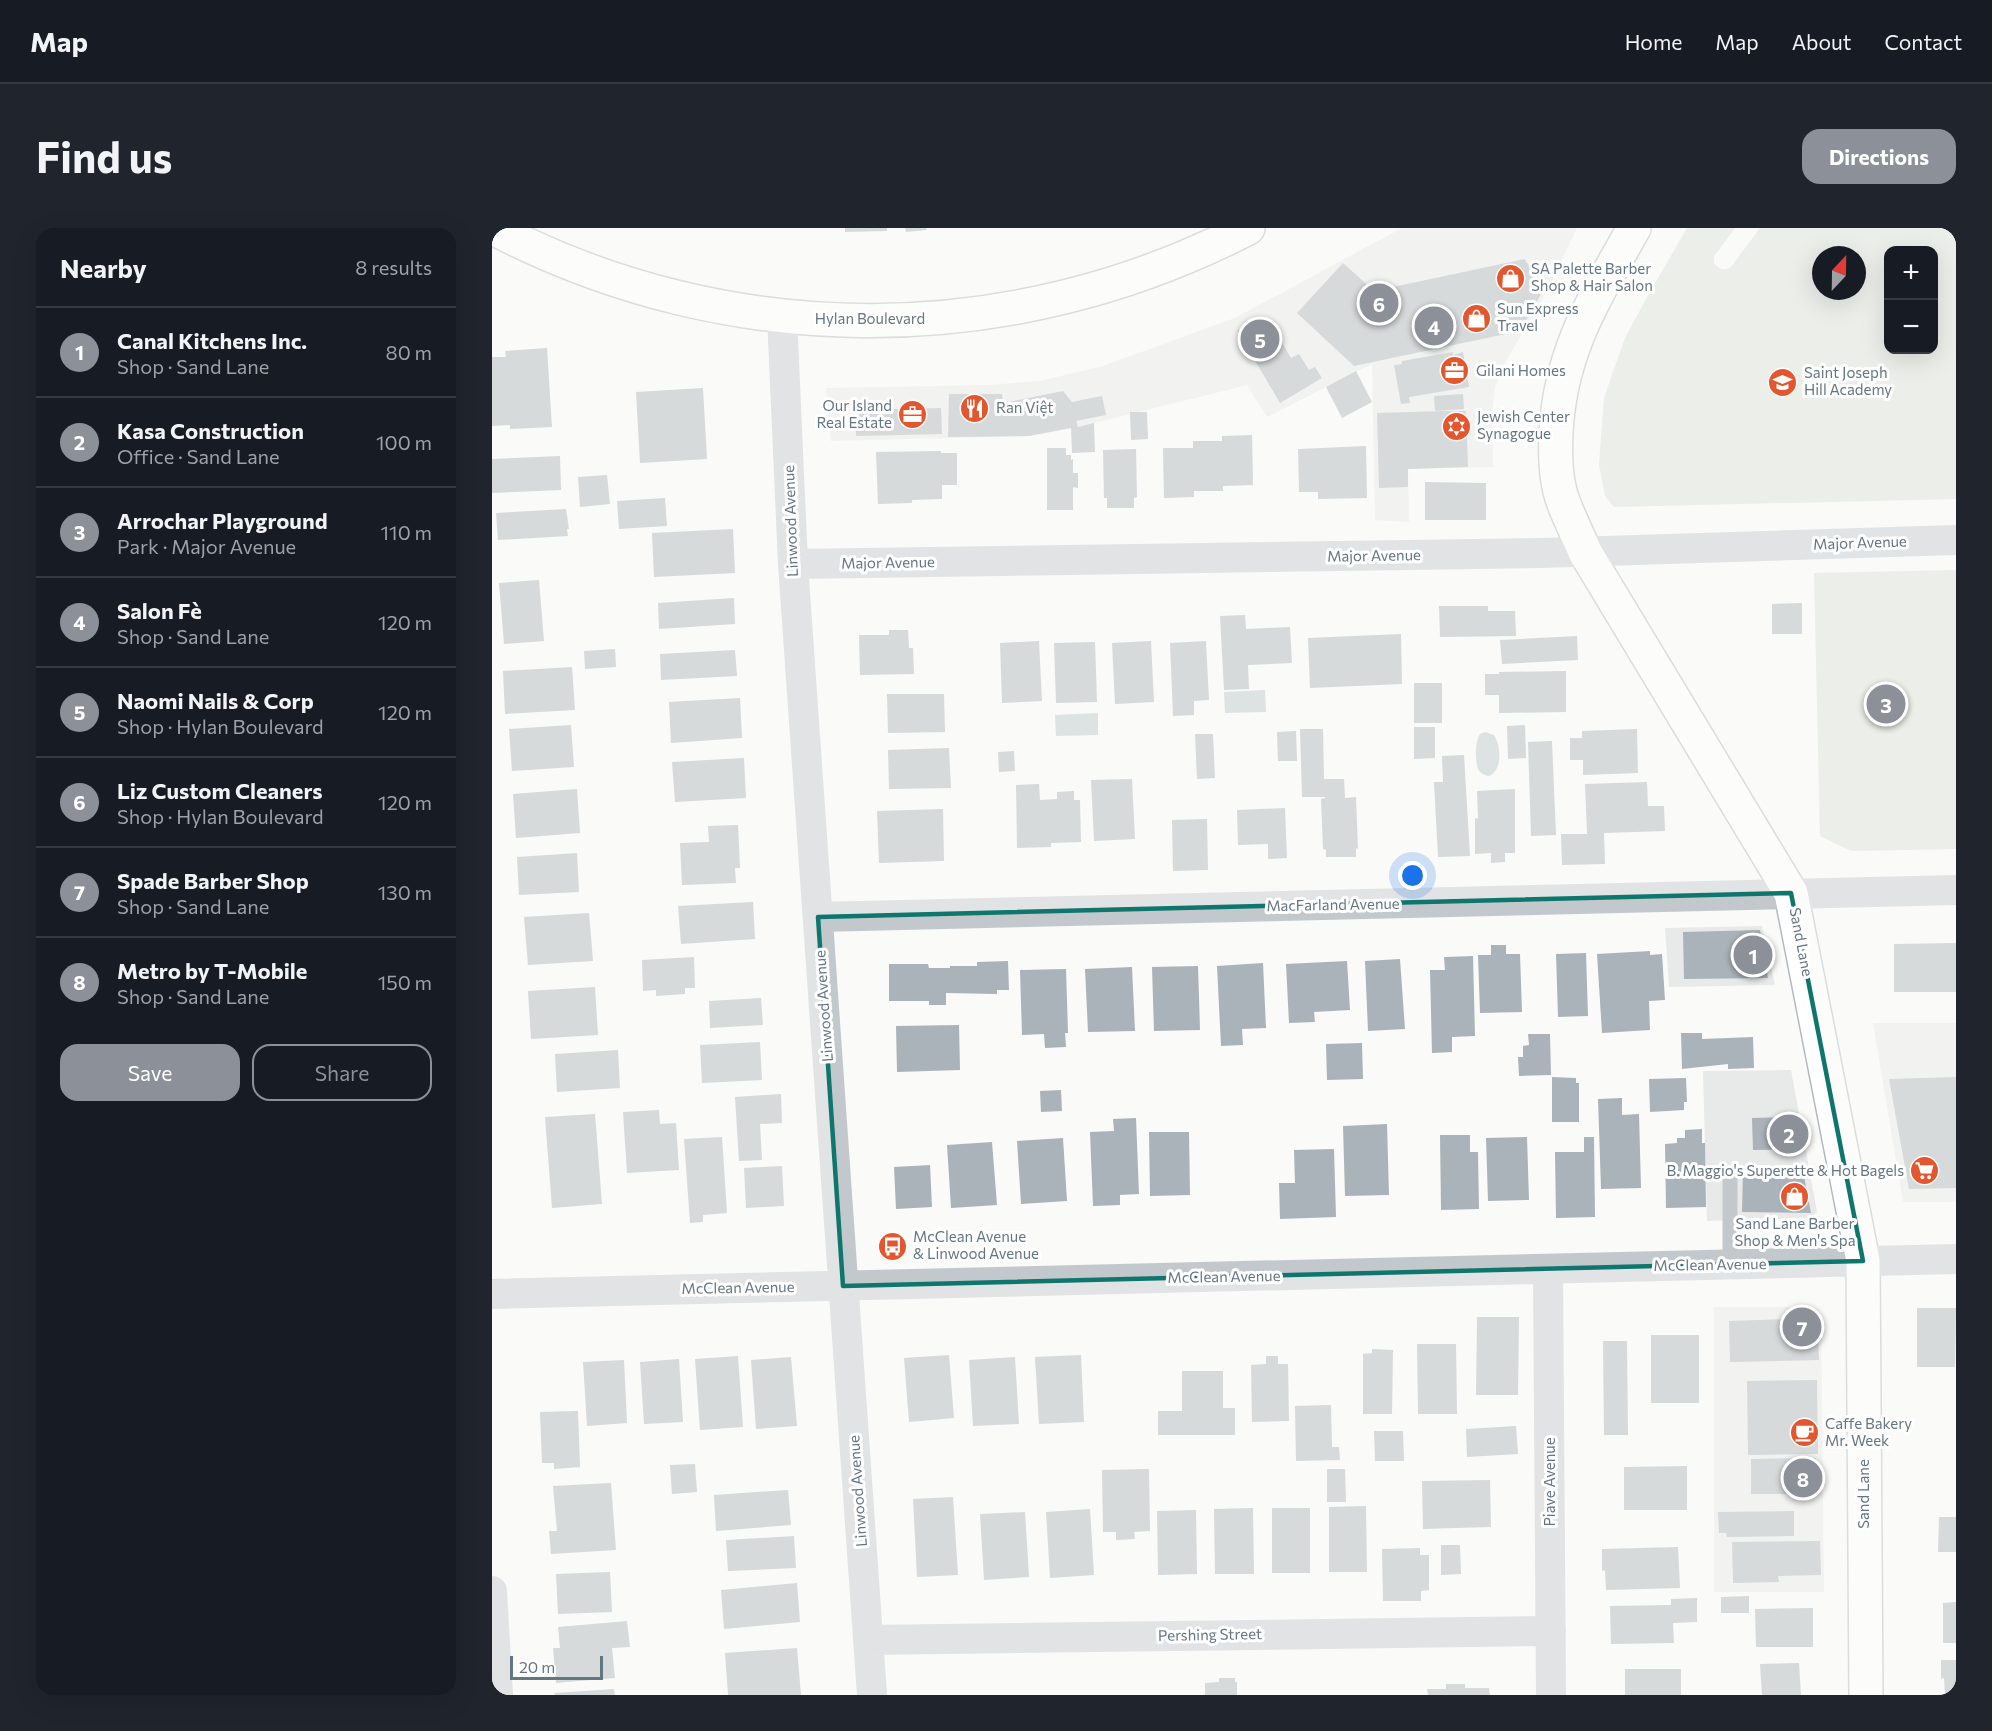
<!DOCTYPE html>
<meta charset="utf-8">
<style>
body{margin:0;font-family:Commissioner,sans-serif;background:#20242c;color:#f1f3f6}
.controls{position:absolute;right:18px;top:18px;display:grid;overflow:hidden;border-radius:12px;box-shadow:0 6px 24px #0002}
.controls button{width:54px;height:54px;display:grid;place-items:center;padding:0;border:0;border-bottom:2px solid #363941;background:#171b24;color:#f1f3f6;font:30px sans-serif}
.compass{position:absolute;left:1320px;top:18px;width:54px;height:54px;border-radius:50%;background:#171b24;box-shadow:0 6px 24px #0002;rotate:22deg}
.scale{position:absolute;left:18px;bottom:15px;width:93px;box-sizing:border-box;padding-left:6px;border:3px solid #657683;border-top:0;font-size:16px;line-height:21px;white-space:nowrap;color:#657683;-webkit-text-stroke:4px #fff;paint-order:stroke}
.you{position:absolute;left:921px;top:648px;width:21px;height:21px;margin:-15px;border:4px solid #fff;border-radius:50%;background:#1a73e8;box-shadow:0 0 0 9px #1a73e833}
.badge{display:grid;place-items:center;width:39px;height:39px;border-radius:50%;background:#8c9099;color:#fff;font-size:20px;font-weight:700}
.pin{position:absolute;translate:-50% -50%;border:3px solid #fff;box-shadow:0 2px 6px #0006}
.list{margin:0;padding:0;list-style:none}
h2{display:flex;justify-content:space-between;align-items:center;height:78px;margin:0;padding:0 24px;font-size:26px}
h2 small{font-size:20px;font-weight:400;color:#9ea1a6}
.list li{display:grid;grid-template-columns:39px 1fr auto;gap:18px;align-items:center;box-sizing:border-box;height:90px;padding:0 24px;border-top:2px solid #363941}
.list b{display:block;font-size:22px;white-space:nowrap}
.list p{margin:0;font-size:20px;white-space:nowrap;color:#9ea1a6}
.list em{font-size:20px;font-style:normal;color:#9ea1a6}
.actions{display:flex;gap:12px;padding:18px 24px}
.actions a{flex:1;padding:14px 0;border:2px solid #8c9099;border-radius:18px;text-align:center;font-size:21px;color:#8c9099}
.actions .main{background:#8c9099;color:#fff}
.map{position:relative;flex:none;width:1464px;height:1467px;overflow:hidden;border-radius:18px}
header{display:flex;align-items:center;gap:36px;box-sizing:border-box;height:84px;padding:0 30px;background:#171b24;border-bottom:2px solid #363941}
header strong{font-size:28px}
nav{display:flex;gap:33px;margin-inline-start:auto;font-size:21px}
.intro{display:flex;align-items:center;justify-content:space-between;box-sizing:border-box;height:144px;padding:0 36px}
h1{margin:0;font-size:42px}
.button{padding:15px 27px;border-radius:18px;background:#8c9099;color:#fff;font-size:21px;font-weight:700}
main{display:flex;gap:36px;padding:0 36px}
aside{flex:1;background:#171b24;border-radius:18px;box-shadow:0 6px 24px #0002}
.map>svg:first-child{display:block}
</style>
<header>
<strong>Map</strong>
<nav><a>Home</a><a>Map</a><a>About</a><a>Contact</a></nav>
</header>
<div class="intro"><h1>Find us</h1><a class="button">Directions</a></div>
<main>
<aside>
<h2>Nearby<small>8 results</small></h2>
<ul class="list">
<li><span class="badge">1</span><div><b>Canal Kitchens Inc.</b><p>Shop · Sand Lane</p></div><em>80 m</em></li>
<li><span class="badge">2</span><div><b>Kasa Construction</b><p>Office · Sand Lane</p></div><em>100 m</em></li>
<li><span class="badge">3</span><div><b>Arrochar Playground</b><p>Park · Major Avenue</p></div><em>110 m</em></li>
<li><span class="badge">4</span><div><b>Salon Fè</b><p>Shop · Sand Lane</p></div><em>120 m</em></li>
<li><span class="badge">5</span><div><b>Naomi Nails &amp; Corp</b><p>Shop · Hylan Boulevard</p></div><em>120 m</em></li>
<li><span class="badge">6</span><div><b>Liz Custom Cleaners</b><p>Shop · Hylan Boulevard</p></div><em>120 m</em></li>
<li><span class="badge">7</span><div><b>Spade Barber Shop</b><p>Shop · Sand Lane</p></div><em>130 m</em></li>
<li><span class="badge">8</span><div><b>Metro by T-Mobile</b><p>Shop · Sand Lane</p></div><em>150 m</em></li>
</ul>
<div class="actions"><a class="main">Save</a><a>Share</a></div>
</aside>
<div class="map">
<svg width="1464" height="1467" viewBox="0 0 1464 1467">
<rect width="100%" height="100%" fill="#fafaf8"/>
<!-- built -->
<path fill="#e8e9e9" d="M910,0H1085L1057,59L1010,140L1003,159L1000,185L1001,239L916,241L917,294L883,292L880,136L775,189L755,157L586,199L537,208L339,213L334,160L496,157L548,153L611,138L743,90Z
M1270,698L1283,757L1177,759L1173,700Z
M1381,795H1464V974H1411Z
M1299,842L1325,984L1317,990L1215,993L1211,843Z
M1222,1079H1321L1327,1082L1329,1088L1332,1364H1222Z"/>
<!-- green -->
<path fill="#dadfd7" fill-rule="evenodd" d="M1195,0H1243L1222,28V35C1228,42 1231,43 1239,39L1268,0H1464V271L1122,279L1113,268L1107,236L1112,170L1133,110L1154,71ZM1396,22H1442V122H1396ZM1329,27H1365V63H1329Z
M1464,342V621L1359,623L1328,608L1322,345Z"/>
<!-- water -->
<path fill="#bbc7cb" d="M773,462L774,484L733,485L732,464Z
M606,485V507L564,508L563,487Z
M993,504L1002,507C1009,518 1011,542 997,548C994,547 991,547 988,544C982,538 983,512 988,506Z"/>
<!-- building -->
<path fill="#aab3b9" d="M353,0H395V3L353,4Z
M413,0H434L435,2L414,4Z
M1033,31L1034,34L1056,54L1028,103L862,138L805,85L851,35L882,63Z
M780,97L799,130L807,126L817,142L823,139L830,150L788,175L745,102Z
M55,120L60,199L18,201V197L0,198V129H14L13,123Z
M961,124V127L971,124L977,159L917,169L918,175L909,176L902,137L910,136V133Z
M864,143L880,174L850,190L834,159Z
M211,160L215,231L148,235L144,164Z
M571,163L580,174L610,168L614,187L584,193L586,199L602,195L603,224L580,225L579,200L537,208L456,209L457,166H510L511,175Z
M971,166L972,181L943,183L942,168Z
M449,180L450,206L364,208L363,182Z
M953,183H974L976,239L916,241V259L887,260L885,185Z
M638,184H655L656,211L639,212Z
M760,207L761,257L731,258V263H702V269L672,270L671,220H701V213H730V208Z
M874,218L875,270L826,271V264H807L806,221Z
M555,220H574V227H579V232L581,231V245H586V260L581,259V282H555Z
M644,221L645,269L642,270V280H615V270H612L611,222Z
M449,223V225H465V257H450V271L420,272V275L386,276L384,224Z
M68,228L69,262L0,265V231Z
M115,247L118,276L88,279L86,249Z
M933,254L994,255V292H933Z
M173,270L175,298L127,301L125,273Z
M74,281L77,301H75L76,308L6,312L4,285Z
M241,301L243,345L162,349L160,305Z
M47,352L52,413L12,416L7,355Z
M242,370L243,396L167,401L166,375Z
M1310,375V406H1280V376Z
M947,378H996V383H1023L1024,408L948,409Z
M753,387L754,401L798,399L800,435L756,437L757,461L732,462L728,388Z
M397,402H416L417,420H421L422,446L368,447L367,407H397Z
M909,406L910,456L818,460L816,410Z
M1085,408L1086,432L1010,436L1008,412Z
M547,413L550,473L510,475L508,415Z
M659,413L662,474L623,476L620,415Z
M714,413L717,472L702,473V487L681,488L678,415Z
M603,414L605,474L564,475L562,415Z
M123,421L124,439L93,441L92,423Z
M243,422L245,448L169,452L168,426Z
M80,439L83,482L13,486L11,443Z
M1074,443V484L1007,485V467H993V446H1007V444Z
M922,455H950V495H922Z
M395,466H452L453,504L396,505Z
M248,470L250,510L179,515L177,474Z
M79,497L82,539L20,543L17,501Z
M1033,497L1034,530L1016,531L1015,498Z
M922,499H943V530L922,531Z
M808,501H831L832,551H852L853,570L864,569L866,621L864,620V629H834V622L831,621L829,571L833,570V569H810Z
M1145,501L1146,545L1091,547V532H1078V510H1090V503Z
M804,503L805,533H786L785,504Z
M703,506H721L723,550L705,551Z
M1060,513L1064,607L1039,608L1036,514Z
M457,520L459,560L397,561L396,522Z
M522,523L523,543L507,544L506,524Z
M972,527L978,628L946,629L942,554H951L950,528Z
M252,530L254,570L183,574L180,534Z
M640,551L643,611L602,613L599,552Z
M1155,554L1156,578H1172L1173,603L1112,605L1113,636L1070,637L1069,606H1095L1093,556Z
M547,556L548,572L565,571V564L582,563V572H588L589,614L559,615V619L525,620L524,557Z
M85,561L88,605L24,610L21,566Z
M1023,561V625H1013V634L999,635V625L983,626V590L986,591L985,563Z
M793,580L795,630L776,631V616L746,617L745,582Z
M451,581L452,633L387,635L385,583Z
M715,591L716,642L681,643L680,592Z
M246,597L248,640H243L244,655L190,657L188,615L217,614L216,598Z
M85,625L87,664L27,667L25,629Z
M261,674L263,711L189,716L186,678Z
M97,685L101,733L36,737L32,689Z
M1268,702L1276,750L1192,751L1191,704Z
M1464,715V764H1402V716Z
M999,717H1014V726H1028L1030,784L988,785L986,727H999Z
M1158,723V727L1170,726L1173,772L1157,773L1158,802L1110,805L1105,726Z
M1094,725L1096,788L1066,789L1064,726Z
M981,728L983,808L960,809V824L940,825L938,742H953L952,729Z
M202,729L203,760H193V766L164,768V762L151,763L150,732Z
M908,731L913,801L876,803L873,733Z
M516,733L517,762H505V766L454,765V777H437V773H397V736H436L437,740H458V738H485V734Z
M855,733L858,782L822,784L823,794L797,795L794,736Z
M771,735L774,800L750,801L751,817L729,818L725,738Z
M706,738L708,802L662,803L660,739Z
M640,739L643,803L596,804L593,741Z
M574,741L576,805H573L574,819L553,820L552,806L530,807L528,742Z
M103,759L106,807L39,811L36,763Z
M269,770L271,797L218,800L217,773Z
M467,797L468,842L405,844L404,798Z
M1189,805H1210V811L1261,809L1262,840L1236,841V836L1190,841Z
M1036,806H1058L1059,847L1027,848L1026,829H1031V818L1037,817Z
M268,814L270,852L210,855L208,817Z
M870,815L871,851L835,852L834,816Z
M126,822L128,860L65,864L63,826Z
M1060,849L1084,850V855H1087V894H1060Z
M1464,849V960L1417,961L1397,851Z
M1194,850L1195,874H1192V882L1158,884L1157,851Z
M569,862L570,883L549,884L548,863Z
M289,866L290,895L268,896L270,932L247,933L243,869Z
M1130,870V887L1147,886L1149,960L1109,961L1106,871Z
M167,882L168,896L184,895L187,942L135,945L131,884Z
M103,886L110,976L60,980L53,889Z
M1303,889L1309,921L1261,922L1260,890Z
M644,890L647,966L628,967V977L601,978L598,904L622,903L621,891Z
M895,896L897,967L853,968L851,898Z
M1210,901V915H1213L1214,979L1174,980L1173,916L1185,915V910H1193V902Z
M657,904H697L698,967L658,968Z
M948,907H978V924H986L987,981L949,982Z
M230,909L235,985L211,987V994L198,995L192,911Z
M1035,909L1037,972L996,973L994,910Z
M1092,909H1102L1103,989L1064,990L1063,924H1092Z
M571,910L575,973L529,976L525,913Z
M500,914L505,977L459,980L455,917Z
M842,921L844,989L788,991L787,955H803L802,922Z
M438,937L440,979L404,981L402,939Z
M290,938L292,978L254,980L252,940Z
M1251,943H1311L1319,985L1250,984Z
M1425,1080H1464L1463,1139H1425Z
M1294,1083H1319L1325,1087L1327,1132L1238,1134L1237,1093L1294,1091Z
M985,1089H1027L1026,1167H984Z
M1159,1107H1207V1175H1159Z
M1111,1113H1135L1136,1207H1112Z
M925,1116H964L965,1186H926Z
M880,1121L901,1122L900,1186H871V1126L880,1125Z
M457,1127L462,1190L417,1194L412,1130Z
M589,1127L592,1194L547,1196L543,1129Z
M246,1128L251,1199L208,1202L203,1131Z
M774,1128H786V1136H796L797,1193L760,1194L759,1137L774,1136Z
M299,1129L305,1198L264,1201L259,1132Z
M523,1129L527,1196L481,1198L477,1132Z
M187,1131L191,1194L152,1196L148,1134Z
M132,1132L135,1195L95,1198L91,1134Z
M690,1143H731V1180H743V1207H666V1183H690Z
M1325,1152L1326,1226L1256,1227L1255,1153Z
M839,1177L840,1219H847L848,1232L804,1233L803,1178Z
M86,1183L88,1239L62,1241V1235H50L48,1184Z
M1024,1198L1026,1226L975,1229L974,1201Z
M882,1203H911L912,1233H883Z
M1324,1230V1266H1259V1231Z
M203,1236L205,1264L180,1266L178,1237Z
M1195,1238V1282H1132V1239Z
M657,1241L658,1303L642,1304L643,1311L624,1312V1304H611L610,1242Z
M835,1241H853L854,1274H835Z
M998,1252L999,1299L931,1301L930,1253Z
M119,1255L124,1322L59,1326L57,1303H65L61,1258Z
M296,1262L299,1297L224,1303L222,1267Z
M461,1269L466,1347L425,1349L421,1271Z
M874,1278L875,1344H837V1279Z
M761,1280L762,1346H723L722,1281Z
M780,1280H818V1345H780Z
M598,1281L602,1347L558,1350L554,1284Z
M704,1282L705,1346L666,1347L665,1283Z
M1302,1283V1308L1235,1309L1234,1305H1227L1226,1284Z
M533,1284L537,1349L492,1352L488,1286Z
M1447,1289H1464V1324H1446Z
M302,1308L304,1340L236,1343L234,1312Z
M1328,1313L1329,1347L1286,1348L1287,1354L1241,1355L1240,1314Z
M949,1317H968L969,1346L949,1347Z
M1186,1319L1188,1360L1114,1362L1113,1342L1110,1343V1321Z
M928,1320V1327H937V1362L929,1363V1373H891L890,1321Z
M118,1344L120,1384L66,1386L64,1346Z
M305,1355L308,1394L232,1401L229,1362Z
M1257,1368V1385H1229V1369Z
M1205,1370V1394L1181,1395L1182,1415L1119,1416L1118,1378L1179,1377V1371Z
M1464,1374V1415H1451V1375Z
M1321,1380V1419H1264L1263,1381Z
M135,1393L138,1419L120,1420L123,1450L64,1455L61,1420H68L66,1399Z
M305,1420L309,1467H236L233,1425Z
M1449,1432H1464V1467H1453L1452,1450L1449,1451Z
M1307,1435L1309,1467H1270L1268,1436Z
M1133,1441H1189V1467H1133Z
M727,1450H743V1454H745V1467H713V1455L727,1454Z
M954,1456H973V1460H997L998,1467H936L935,1461H954Z
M122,1461L123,1467H63L62,1465Z"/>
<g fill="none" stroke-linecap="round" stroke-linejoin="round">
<defs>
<path id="secondary" d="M1,0C239,124 518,123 756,0
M1142,0C1103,70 1068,122 1064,205C1063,227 1063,252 1071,273C1077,290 1086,307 1093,324L1299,665L1371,1033L1374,1467"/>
</defs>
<!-- secondary casing -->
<use href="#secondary" stroke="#b3babf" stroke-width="36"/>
<!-- lane -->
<path stroke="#c3c8cc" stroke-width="15" d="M1238,945V1036"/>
<!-- street -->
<path stroke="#c3c8cc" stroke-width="30" d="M290,88L301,336L380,1467
M301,336L1049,325L1464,312
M326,689L1464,662
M1056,1041L1059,1467
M0,1066L1464,1031
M0,1363L6,1467
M377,1412L1059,1403"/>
<!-- secondary -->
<use href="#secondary" stroke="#fff" stroke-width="33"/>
</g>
<!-- marked area -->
<path d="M0 0H1464V1467H0ZM1299,665L1371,1033L351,1058L326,689Z" fill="#fafaf8" fill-opacity=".55" fill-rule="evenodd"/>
<path fill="none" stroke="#0f766e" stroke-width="4.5" stroke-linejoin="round" d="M1299,665L1371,1033L351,1058L326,689Z"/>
<!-- icons -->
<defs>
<symbol id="shop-disc" viewBox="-11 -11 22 22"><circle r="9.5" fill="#e4572e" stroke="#fff"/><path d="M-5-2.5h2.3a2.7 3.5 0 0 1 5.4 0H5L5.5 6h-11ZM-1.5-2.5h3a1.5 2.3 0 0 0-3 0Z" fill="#fff"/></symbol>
<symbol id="office-disc" viewBox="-11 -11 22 22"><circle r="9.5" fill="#e4572e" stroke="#fff"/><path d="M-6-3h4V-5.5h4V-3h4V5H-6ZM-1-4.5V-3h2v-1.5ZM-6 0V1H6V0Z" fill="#fff"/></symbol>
<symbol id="school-disc" viewBox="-11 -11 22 22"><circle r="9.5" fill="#e4572e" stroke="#fff"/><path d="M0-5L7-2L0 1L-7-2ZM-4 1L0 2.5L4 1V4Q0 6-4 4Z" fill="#fff"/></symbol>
<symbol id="restaurant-disc" viewBox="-11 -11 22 22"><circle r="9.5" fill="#e4572e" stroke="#fff"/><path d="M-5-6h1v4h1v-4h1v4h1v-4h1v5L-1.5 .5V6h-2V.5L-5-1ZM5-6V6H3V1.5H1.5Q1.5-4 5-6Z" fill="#fff"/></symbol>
<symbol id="synagogue-disc" viewBox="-11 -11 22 22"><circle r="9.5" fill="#e4572e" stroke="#fff"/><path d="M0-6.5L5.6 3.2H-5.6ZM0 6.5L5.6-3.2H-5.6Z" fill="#fff"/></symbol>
<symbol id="supermarket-disc" viewBox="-11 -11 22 22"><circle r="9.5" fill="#e4572e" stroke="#fff"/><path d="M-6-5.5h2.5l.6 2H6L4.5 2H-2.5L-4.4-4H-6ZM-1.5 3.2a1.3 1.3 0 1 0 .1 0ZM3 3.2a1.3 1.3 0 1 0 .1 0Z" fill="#fff"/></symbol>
<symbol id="bus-disc" viewBox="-11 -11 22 22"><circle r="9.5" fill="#e4572e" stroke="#fff"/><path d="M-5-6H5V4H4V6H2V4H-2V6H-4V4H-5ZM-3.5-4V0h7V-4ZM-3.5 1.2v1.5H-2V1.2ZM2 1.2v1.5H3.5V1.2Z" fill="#fff"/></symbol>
<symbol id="cafe-disc" viewBox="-11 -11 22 22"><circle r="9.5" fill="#e4572e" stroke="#fff"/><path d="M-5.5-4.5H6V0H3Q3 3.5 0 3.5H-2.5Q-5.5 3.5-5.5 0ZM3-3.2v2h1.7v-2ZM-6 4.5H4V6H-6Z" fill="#fff"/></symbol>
</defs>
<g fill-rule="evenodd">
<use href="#shop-disc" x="1002" y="34" width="33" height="33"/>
<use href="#shop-disc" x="968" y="74" width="33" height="33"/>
<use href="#office-disc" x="946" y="126" width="33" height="33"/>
<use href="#school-disc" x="1274" y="138" width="33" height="33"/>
<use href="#restaurant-disc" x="466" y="164" width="33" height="33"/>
<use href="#office-disc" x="404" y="170" width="33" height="33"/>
<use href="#synagogue-disc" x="948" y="182" width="33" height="33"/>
<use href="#supermarket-disc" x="1416" y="926" width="33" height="33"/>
<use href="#shop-disc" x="1286" y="952" width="33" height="33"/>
<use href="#bus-disc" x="384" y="1002" width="33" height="33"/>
<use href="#cafe-disc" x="1296" y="1188" width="33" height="33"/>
</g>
<g text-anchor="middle" stroke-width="6" stroke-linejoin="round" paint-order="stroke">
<!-- poi labels -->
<g font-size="15" fill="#657683" stroke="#fff" text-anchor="start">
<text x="1039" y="46">SA Palette Barber<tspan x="1039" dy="17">Shop &amp; Hair Salon</tspan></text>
<text x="1005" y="86">Sun Express<tspan x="1005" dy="17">Travel</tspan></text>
<text x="984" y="148">Gilani Homes</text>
<text x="1312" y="150">Saint Joseph<tspan x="1312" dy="17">Hill Academy</tspan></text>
<text x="400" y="183" text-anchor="end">Our Island<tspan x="400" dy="17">Real Estate</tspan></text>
<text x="504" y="185">Ran Việt</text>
<text x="985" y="194">Jewish Center<tspan x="985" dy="17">Synagogue</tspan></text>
<text x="1412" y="948" text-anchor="end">B. Maggio's Superette &amp; Hot Bagels</text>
<text x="1303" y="1001" text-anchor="middle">Sand Lane Barber<tspan x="1303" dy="17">Shop &amp; Men's Spa</tspan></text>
<text x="421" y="1014">McClean Avenue<tspan x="421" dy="17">&amp; Linwood Avenue</tspan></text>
<text x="1333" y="1201">Caffe Bakery<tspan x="1333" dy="17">Mr. Week</tspan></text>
</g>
<!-- street labels -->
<g font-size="15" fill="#657683" stroke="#fff">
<text x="378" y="96">Hylan Boulevard</text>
<text transform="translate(299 293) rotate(-92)" y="5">Linwood Avenue</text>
<text transform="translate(1368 315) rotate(-2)" y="5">Major Avenue</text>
<text transform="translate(882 328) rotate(-1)" y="5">Major Avenue</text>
<text transform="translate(396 335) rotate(-1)" y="5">Major Avenue</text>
<text transform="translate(841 677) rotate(-1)" y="5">MacFarland Avenue</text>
<text transform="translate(1309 714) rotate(79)" y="5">Sand Lane</text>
<text transform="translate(332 778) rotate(-94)" y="5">Linwood Avenue</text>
<text transform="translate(1218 1037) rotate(-1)" y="5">McClean Avenue</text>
<text transform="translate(732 1049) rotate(-1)" y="5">McClean Avenue</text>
<text transform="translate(246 1060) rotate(-1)" y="5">McClean Avenue</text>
<text transform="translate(1058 1254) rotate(-90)" y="5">Piave Avenue</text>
<text transform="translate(366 1263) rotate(-94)" y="5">Linwood Avenue</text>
<text transform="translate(1372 1266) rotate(-90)" y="5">Sand Lane</text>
<text transform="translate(718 1407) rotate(-1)" y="5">Pershing Street</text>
</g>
</g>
</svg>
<div class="controls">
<button>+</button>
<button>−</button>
</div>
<svg class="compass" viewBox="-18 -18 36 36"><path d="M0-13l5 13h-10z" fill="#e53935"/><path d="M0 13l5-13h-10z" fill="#9ea1a6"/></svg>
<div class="scale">20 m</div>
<div class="you"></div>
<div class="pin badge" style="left:1261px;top:727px">1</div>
<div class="pin badge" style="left:1297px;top:906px">2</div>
<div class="pin badge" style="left:1394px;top:476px">3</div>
<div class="pin badge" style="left:942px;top:98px">4</div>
<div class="pin badge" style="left:768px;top:111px">5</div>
<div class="pin badge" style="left:887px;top:75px">6</div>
<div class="pin badge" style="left:1310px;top:1099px">7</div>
<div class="pin badge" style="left:1311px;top:1250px">8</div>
</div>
</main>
